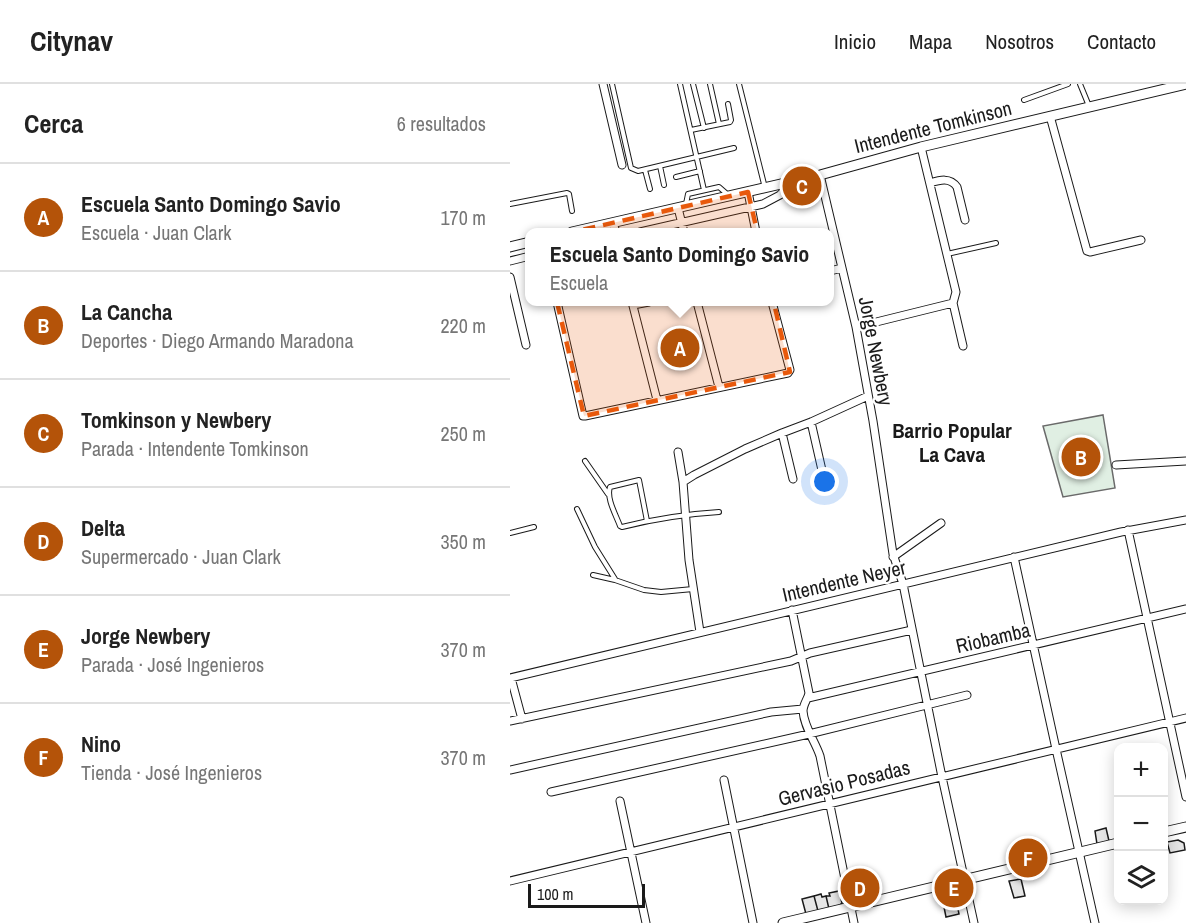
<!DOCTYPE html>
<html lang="es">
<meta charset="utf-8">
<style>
body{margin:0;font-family:"Archivo Narrow",sans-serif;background:#f6f6f6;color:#222}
.controls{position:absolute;right:18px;bottom:18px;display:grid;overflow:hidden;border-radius:12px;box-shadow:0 3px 15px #0003}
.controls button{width:54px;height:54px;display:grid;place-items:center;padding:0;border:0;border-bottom:2px solid #e0e0e0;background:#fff;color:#222;font:30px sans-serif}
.scale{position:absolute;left:18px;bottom:15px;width:117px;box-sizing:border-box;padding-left:6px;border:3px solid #1a1a1a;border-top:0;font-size:16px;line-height:21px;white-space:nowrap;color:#1a1a1a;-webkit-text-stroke:4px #fff;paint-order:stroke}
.you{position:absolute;left:315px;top:398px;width:21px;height:21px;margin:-15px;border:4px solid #fff;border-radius:50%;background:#1a73e8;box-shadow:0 0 0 9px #1a73e833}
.badge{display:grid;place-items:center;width:39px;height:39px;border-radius:50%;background:#b45309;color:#fff;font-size:20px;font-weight:700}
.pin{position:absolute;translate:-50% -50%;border:3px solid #fff;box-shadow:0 2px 6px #0006}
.popup{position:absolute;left:15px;top:144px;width:309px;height:78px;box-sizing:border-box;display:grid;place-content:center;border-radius:12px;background:#fff;filter:drop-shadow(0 2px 4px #0005);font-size:20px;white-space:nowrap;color:#767676}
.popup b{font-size:22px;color:#222}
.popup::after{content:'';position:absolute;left:50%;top:100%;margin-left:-12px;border:12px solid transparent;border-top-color:#fff}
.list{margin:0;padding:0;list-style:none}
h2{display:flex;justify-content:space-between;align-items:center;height:78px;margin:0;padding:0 24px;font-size:26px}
h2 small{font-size:20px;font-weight:400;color:#767676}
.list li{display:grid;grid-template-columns:39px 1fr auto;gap:18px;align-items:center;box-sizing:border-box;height:108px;padding:0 24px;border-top:2px solid #e0e0e0}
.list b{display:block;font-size:22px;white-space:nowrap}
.list p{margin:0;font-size:20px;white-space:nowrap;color:#767676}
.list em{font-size:20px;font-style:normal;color:#767676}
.icon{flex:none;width:33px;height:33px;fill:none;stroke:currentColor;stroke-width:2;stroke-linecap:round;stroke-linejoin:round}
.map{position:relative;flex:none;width:676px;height:839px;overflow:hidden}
header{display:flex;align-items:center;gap:36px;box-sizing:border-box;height:84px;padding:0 30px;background:#fff;border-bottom:2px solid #e0e0e0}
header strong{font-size:28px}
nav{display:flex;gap:33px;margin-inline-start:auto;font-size:21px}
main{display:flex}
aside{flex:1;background:#fff}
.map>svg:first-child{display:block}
</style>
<header>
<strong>Citynav</strong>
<nav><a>Inicio</a><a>Mapa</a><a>Nosotros</a><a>Contacto</a></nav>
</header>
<main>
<aside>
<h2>Cerca<small>6 resultados</small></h2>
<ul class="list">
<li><span class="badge">A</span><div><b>Escuela Santo Domingo Savio</b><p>Escuela · Juan Clark</p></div><em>170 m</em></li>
<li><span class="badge">B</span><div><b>La Cancha</b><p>Deportes · Diego Armando Maradona</p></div><em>220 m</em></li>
<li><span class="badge">C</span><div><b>Tomkinson y Newbery</b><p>Parada · Intendente Tomkinson</p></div><em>250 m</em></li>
<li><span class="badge">D</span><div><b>Delta</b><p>Supermercado · Juan Clark</p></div><em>350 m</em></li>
<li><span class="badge">E</span><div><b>Jorge Newbery</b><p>Parada · José Ingenieros</p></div><em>370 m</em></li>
<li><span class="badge">F</span><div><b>Nino</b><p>Tienda · José Ingenieros</p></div><em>370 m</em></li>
</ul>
</aside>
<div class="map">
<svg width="676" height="839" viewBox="0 0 676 839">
<rect width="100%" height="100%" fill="#fff"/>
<!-- green -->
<path fill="#e0efe3" stroke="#6a6a6a" stroke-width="1.5" d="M593,331L605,404L553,413L533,342Z"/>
<!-- building -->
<path fill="#e6e6e6" stroke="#1a1a1a" stroke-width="1.5" d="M596,744L599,757L587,760L585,747Z
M668,756L674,759L675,766L660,769L657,758Z
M522,762L525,774L514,777L511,765Z
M353,791L357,804H360L362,814L350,817L346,815L341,794Z
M511,795L515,812L504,814L499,797Z
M329,807L332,819L328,823L319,825L316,812H320L319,809Z
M311,810L312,813L316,812L319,825L308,827L304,812Z
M445,811L449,830L436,833L432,813Z
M304,812L308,827L296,830L292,815Z"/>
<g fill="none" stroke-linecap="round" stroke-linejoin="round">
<defs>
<path id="service" d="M102,0L121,84L128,87L224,64
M170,0L194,106
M183,0L194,44
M200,0L209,40
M229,0L255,104
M570,0L579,22
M514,16L558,0
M181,46L220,38L221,36L218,20
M150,82L154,101
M135,86L140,105
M166,93L190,87
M0,120L57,109L59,110L62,127
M176,120L178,110L209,103L217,110
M437,170L486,159
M75,377L98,410
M67,425L85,463L105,495
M137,437L129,396L100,403C96,414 106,431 110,442L112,443C144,435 176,430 209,428
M0,449L24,443
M83,491L105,496L134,506L151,508L183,505"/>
<path id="minor" d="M93,0L112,81
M540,32L577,167L580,168L631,156
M310,91L346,243L363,337L383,470L393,500L432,693L464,839
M420,99C430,96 440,93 447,103L455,136
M238,108L246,148
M168,124L174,148
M103,139L106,148
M130,148L253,120L270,111L284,96
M0,177L20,172
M320,187L332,184
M0,193L16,261
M47,218L73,332H75L278,289L280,286L262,218
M122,218L147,316
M187,218L209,303
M443,219L453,262
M123,221L139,218
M346,243L443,219L446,208L411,63
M301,338L314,395
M272,349L283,395
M168,368L173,398
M606,381L676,377
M618,446L676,713
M383,473L431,439
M504,473L546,665L585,839
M282,526L299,609C298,615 293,620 293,627C294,643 305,657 310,672L344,839
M190,548L179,476L173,398L184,391L235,365L272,349L301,338L358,312
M0,594L611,448L676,436
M1,594L12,635
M298,614L676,525
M0,637L281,577L300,569L402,546
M0,686L261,628L293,625
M214,696L243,839
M41,708L299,650L457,611
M110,717L136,839
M0,797L676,634"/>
<path id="tertiary" d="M62,148L310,91L411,63L676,0
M0,163L20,158
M654,748L676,743
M273,839L608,759"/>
</defs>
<!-- service casing -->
<use href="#service" stroke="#1a1a1a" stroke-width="6"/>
<!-- minor casing -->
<use href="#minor" stroke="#1a1a1a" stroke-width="9"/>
<!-- tertiary casing -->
<use href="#tertiary" stroke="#1a1a1a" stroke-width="11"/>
<!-- service -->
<use href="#service" stroke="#fff" stroke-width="4"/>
<!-- minor -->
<use href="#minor" stroke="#fff" stroke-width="7"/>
<!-- tertiary -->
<use href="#tertiary" stroke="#fff" stroke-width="9"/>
</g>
<!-- marked area -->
<path fill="#e8590c" fill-opacity="0.2" stroke="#e8590c" stroke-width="4.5" stroke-dasharray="12 8" stroke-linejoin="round" d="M238,108L280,288L74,332L32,155Z"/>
<g text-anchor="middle" stroke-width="4.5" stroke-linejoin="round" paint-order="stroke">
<!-- street labels -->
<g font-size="20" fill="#1a1a1a" stroke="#fff">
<text transform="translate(423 43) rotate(-14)" y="7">Intendente Tomkinson</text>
<text transform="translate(366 267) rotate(79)" y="7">Jorge Newbery</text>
<text transform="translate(334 497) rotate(-13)" y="7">Intendente Neyer</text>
<text transform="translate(483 554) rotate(-13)" y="7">Riobamba</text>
<text transform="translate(334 699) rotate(-14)" y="7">Gervasio Posadas</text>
</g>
<!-- neighbourhood labels -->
<g font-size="21" font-weight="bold" fill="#1a1a1a" stroke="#fff">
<text x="442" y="354">Barrio Popular<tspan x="442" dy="24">La Cava</tspan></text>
</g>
</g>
</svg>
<div class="controls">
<button>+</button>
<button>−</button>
<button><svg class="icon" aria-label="layers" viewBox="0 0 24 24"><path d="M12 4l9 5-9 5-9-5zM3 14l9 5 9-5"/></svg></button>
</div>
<div class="scale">100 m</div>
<div class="you"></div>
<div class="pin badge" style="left:170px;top:264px">A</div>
<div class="popup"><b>Escuela Santo Domingo Savio</b>Escuela</div>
<div class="pin badge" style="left:571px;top:373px">B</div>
<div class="pin badge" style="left:292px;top:102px">C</div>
<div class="pin badge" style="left:350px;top:804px">D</div>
<div class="pin badge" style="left:444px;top:804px">E</div>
<div class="pin badge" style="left:518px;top:774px">F</div>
</div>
</main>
